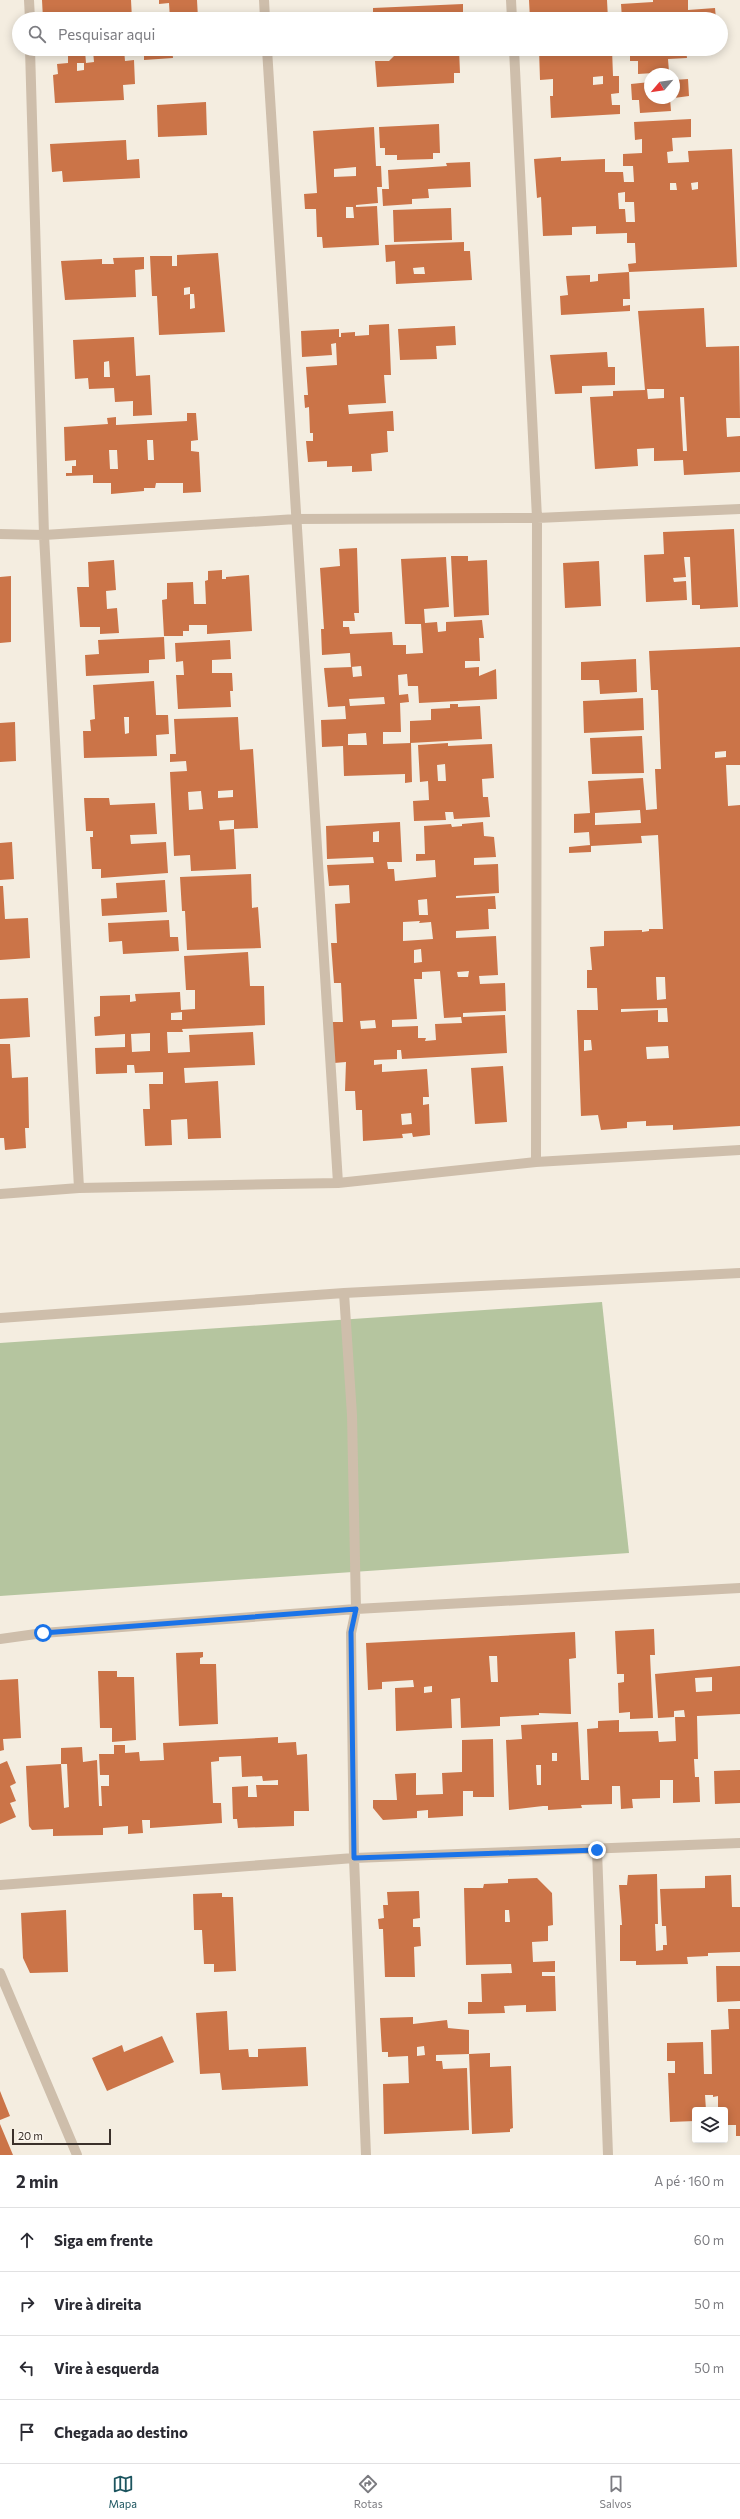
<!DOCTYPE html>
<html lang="pt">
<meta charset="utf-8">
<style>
body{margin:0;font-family:Commissioner,sans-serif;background:#f7f7f7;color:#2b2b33}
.controls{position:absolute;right:12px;bottom:12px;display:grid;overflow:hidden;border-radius:4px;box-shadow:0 2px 10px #0003}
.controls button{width:36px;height:36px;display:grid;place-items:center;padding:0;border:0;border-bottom:1px solid #e1e1e2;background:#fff;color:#2b2b33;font:20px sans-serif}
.compass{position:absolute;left:644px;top:68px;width:36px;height:36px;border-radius:50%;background:#fff;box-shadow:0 2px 10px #0003;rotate:241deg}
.scale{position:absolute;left:12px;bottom:10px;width:99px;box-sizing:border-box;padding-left:4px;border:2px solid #3b312b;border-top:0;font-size:11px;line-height:14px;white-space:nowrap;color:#3b312b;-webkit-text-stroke:3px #fbf6ee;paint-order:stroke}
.stop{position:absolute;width:12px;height:12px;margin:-9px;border:3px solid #1a73e8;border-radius:50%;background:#fff}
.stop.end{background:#1a73e8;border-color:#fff;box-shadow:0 1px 4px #0008}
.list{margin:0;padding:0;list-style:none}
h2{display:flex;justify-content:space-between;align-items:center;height:52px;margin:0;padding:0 16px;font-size:17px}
h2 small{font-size:13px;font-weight:400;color:#7c7c81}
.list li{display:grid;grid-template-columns:26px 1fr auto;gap:12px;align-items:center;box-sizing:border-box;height:64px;padding:0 16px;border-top:1px solid #e1e1e2}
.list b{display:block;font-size:15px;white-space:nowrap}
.list em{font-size:13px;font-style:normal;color:#7c7c81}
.icon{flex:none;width:22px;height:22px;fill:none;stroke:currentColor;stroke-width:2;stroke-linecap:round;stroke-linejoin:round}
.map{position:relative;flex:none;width:740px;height:2155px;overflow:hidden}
.search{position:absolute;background:#fff;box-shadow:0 2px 10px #0003;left:12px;right:12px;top:12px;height:44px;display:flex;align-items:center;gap:10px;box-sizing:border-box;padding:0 14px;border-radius:22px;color:#7c7c81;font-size:15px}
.sheet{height:308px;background:#fff}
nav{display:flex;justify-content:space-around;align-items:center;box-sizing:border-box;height:56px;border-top:1px solid #e1e1e2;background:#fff;font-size:11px;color:#7c7c81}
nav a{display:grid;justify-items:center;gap:2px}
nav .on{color:#1d555f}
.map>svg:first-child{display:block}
</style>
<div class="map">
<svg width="740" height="2155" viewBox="0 0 740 2155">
<rect width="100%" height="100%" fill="#f4ede0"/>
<!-- green -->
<path fill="#b5c59f" d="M602,1302L629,1553L0,1596V1343Z"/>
<!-- building -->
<path fill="#cb7448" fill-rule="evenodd" d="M42,0H131L132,19H43Z
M159,0H197L198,18L204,19H170L169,3L159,4Z
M529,0H607L608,19H530Z
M653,0H688V10L715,8L716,19H622L621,4L653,2Z
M463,4V19H373V8Z
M68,49H124L125,61L134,60L135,84L123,85L124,100L55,103L53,75L58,74L57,64L68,63ZM85,51H93L94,62L86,63ZM77,63H84V70L77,71Z
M144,49H172L173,58L144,60Z
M438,49H459L460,73H454V83L377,87L375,61H389L397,53L438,52Z
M539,49H612L613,76H619V93L611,94L612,105H620V114L551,118L550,96H553V79L540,80ZM603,76V84L593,85V77Z
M630,49H686L687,58L668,59L669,72L638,74V61H630Z
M688,79L689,96L674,98V80Z
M650,82V98H670L671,111L640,113L639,100H632L631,84Z
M206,102L207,135L158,137L157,105Z
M691,119V137L672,138L673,151L667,152L668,163L689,162L688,151L732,149L737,267L629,272L628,264L636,263L635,243H627V233L596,234V226L572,227V235L543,236L541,197L537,198L534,159L561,157V161L605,159V172H623L624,182H634L633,166H623V154L642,153V139L635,140L634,122ZM698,182V189L692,190L691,183ZM670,183H676L677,190H670ZM625,192V202H634L635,222H626L625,209H619L618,193Z
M439,124L440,153H433V159L397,160V155H385V148H380L379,127Z
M374,127L376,166H381L382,187H377L378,203L356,205V207L377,206L379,245L323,248L322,237H317L316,209H305L304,194L317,193L313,131ZM356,167V176L334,177V169ZM346,207H353L354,218H346Z
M126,140L127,160L139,159L140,178L63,182L62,171L52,172L50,144Z
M470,162L471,187L428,189L429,198L412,199V204L383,206L382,189H389L388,170L447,166L446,163Z
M451,208L452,240L394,242L393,210Z
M464,242V251H470L472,280L396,284L395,261L386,262L385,245ZM424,267L425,274H414L413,268Z
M218,253L225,332L159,335L157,296H152L150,256H172V266H177V255ZM190,287V294H194L195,308L190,309V294L184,295V288Z
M144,257V269L135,270L136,297L65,300L61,261L102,259V264H114L113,258Z
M629,272L630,299H623V306L630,305V311L561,315L560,296L568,295L566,276L590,275V282L598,281V274Z
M704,308L706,347L739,346L740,418H726L727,437L740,436V472L684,475L683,460L654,461V448L637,449L638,466L595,469L590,397L613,396V391L645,390L638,311ZM647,389H664V398L648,399ZM680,397H684L687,451H683Z
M389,324L391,375H384L386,403L348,405L349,414L393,411L394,431H387L388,452L371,454L372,471L352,472V466L327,467V461L308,462L306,441H313V433H310L309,407L305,408L304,395H308L306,367L337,365L336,343L331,344L332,355L302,357L301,331L339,329V337H341V333L355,332V336L369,335V325Z
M455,326L456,345L436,346L437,359L400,360L398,329Z
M134,337L136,376L150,375L152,415L133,416V401L115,402L114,388L89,389L88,378L75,379L73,340ZM109,361L110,377H104V362Z
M607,352L608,367H615V385L582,386V393L555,394L550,355Z
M187,413H196L198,440L191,441V451L199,452L201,492L183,493V483H156L155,488H144V491L111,494V483H93V475L66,476V473H72V466H76V460L65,461L64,427L108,424L107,418L116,417V425L187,421ZM147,440H153L154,460H148ZM109,450H117L118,469H110Z
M734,529L738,607L700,609V605H692L690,557H684L686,577L673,578L674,582L686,581L687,600L646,602L644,555L664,554L663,532Z
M357,548L359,613H354L355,621H343V627H349L350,634L392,632L393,645H406V654L423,653L421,624H405L401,559L446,557L449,607L424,609L425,623L437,622L438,632L446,631V622L482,620L484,638H479L480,661H465V668L479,667V676L496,669L497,699L419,703L418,686H408L407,674L398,675L399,695L408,694L409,702L400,703L401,732H383V744L411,743L412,782L405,783V774L344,776L343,746L322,747L321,720L346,719L345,706L328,707L324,668L352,667L353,677L362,676L361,666L351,667L350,653L322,655L321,629H324L320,568L340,566L339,549ZM384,697L385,704L350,706L349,699ZM366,733L367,745H348V734Z
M451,556H468V561L487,560L489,615L454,617Z
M114,560L116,590L106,591L107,609L117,608L119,633L100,634V627H80L77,587H89L88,562Z
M599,561L601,606L565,608L563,563Z
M222,570V579H226V577L249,575L252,631L207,634V625H189V631H183V636H164L162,600L167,599V583L193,582L194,604H206L205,581L208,580V571Z
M11,576V642L0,643V577Z
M164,637L165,659L149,660V673L86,676L85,655L99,654L98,640Z
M230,640L231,659L212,660V673H232L233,691H230L231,707L178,709L176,675H184L183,661L176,662L175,643Z
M740,647V765H726L728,806L740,805V1126L673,1130V1125L646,1126V1121L627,1122V1128L601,1130L598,1115L581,1116L577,1010H598L597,988H587V970H592L590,947L604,946V931L642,930V932L649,931V929H663L658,835L641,836L642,843L591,846V852L569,853V847L590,845L589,832L574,833V814L590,813L588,781L643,778L646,810L657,809L655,769H661L658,690H651L649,651ZM726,751V757L715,758V752ZM640,810L641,823L595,825V813ZM656,977H665L666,999L657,1000ZM667,1008L668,1022H658V1010L621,1012V1009ZM584,1040H591L592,1050L584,1051ZM668,1046L669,1058L647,1059L646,1047Z
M636,659L637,692L600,694L599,680H581V662Z
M154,681L156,715H168L169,734L156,735L157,756L84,758L83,731H91L90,720L95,719L93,685ZM124,717H129V733L125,734Z
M643,698L644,730L584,733L583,701Z
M450,704H458V707L480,706L482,739L410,743V721L431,720V709L450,708Z
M238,717L240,750L253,749L258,828L234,829V820L219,821L220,830L234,829L236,869L191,871L190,855L174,856L170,772L187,771L186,761L170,762V754H176L174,719ZM233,790V797L218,798V791ZM201,791L203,809L189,810L188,792Z
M15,722L16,761L0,762V723Z
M642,736L644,773L592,774L590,738Z
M448,743V746L492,744L494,778L482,779L483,797H488L490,817L454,819L453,812H445L446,820L414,821L413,801L429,800L428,781L420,782L418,745ZM445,764L446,781H438L437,765Z
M84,798H109L110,805L155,803L157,834L130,835L131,844L166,842L168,873L101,878V869H92L90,837H93V831H86Z
M400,822L402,862H387L388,869H394L395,881L436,877L435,860L416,861V854H425L424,826L451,824L452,827L462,826V824L483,822L484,836L494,837L496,857L474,858V865L498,864L499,893L456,896V898L495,896L496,909H488L489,929L456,931V938L496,936L498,975L479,976L480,984L505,983L506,1011L463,1013V1017L505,1015L507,1053L402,1059L401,1050H397V1059L374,1060V1065L382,1064V1072L427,1069L429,1097H423V1105L429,1104L430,1135L413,1137L412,1133L402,1134L403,1138L363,1141L362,1110H356L355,1091H345L346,1062L334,1063L332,1022H343L341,983H334L331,943H337L335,904L350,903L349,885L329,886L327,865L374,863L373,857L327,859L326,826ZM379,831V842H373V832ZM427,899L428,915H419L418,900ZM420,921L419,923L431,922L433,939L403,941V922ZM421,949L422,962L414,963V950ZM440,971L444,1018L461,1017L462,1023L435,1024L436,1040L425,1041L426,1038H418V1026L392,1027V1020L417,1019L414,979H422V972ZM469,971L468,977H458L457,972ZM375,1020L376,1028L361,1029L360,1021ZM411,1113L412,1124L402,1125L401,1114Z
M12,842L14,879L0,880V843Z
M251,874L252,908L258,907L261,948L187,950L185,911H182L180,877Z
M165,880L167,912L102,916L101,899L117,898L116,883Z
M0,886H3L5,919L28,918L30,958L0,960Z
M169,920L170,937H178L179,951L123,954L122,941L109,942L108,923Z
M248,952L250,986H264L265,1025L182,1029L183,1032H167L168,1053L190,1052L189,1035L253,1032L255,1065L184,1068L185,1083L218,1081L221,1138L188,1139L187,1119L171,1120L172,1145L145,1146L143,1109H150L149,1084H163V1072L135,1073L134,1065H127V1073L96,1074L95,1048L125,1047V1034L95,1036L94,1017L100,1016V996L130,995V1002L136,1001L135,994L180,992L181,1010L195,1009V990H186L184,956ZM182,1012V1020H171V1013ZM150,1033V1051L132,1052L131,1034Z
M28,998L30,1037L0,1039V999Z
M0,1044H10L12,1078L28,1077L29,1128H25L26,1148L5,1150L4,1138H0Z
M503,1066L507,1122L475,1124L471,1068Z
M654,1629L655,1655H650L653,1718L630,1719V1712L619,1713L618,1683L624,1682V1674H617L615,1631Z
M575,1632L576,1658L569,1659L571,1714L539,1713V1715L500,1717V1726L461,1728L460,1698L451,1699L452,1728L396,1731L395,1688L414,1687L413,1680L382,1682V1689L368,1690L366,1643ZM489,1656H497L498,1682H491ZM432,1686V1692L424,1693V1687Z
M203,1652V1657L200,1658V1664H216L218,1724L179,1726L176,1653Z
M740,1666V1714L697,1716L698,1759H694L695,1777H699L700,1802L673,1803V1780H660V1798L632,1799L633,1808L621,1809L620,1786H612V1804L581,1805L582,1808L548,1810V1806H543L509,1810L506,1740L522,1739L521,1725L578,1722L581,1780H589L587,1729L598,1728V1721L619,1720V1732L658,1731L659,1742L676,1741L675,1717H685L684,1710L674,1711V1717L658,1718L655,1674ZM712,1677V1691L696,1692L695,1678ZM552,1753H557V1761H552ZM536,1765H541V1785H537Z
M98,1671H117V1677H134L136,1740L112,1742V1728H100Z
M18,1679L21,1738L3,1739L4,1750L0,1751V1680Z
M278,1737V1743L296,1742L297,1755L307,1754L309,1811H294V1826L238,1828L237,1819H233L232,1787L248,1786V1797H257L256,1785H278V1780L263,1781L262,1776L242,1777L241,1756L219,1757V1761L211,1762L213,1803H221L222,1823L150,1828V1820H142L143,1833L128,1834V1826L103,1828V1835L53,1836V1829L32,1830L29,1826L26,1766L61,1764L64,1808L69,1807L67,1764H61V1748L82,1747L83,1762L97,1760L99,1806H102L101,1786H109V1775H100L99,1754H114V1745H125V1753L139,1752L140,1761L164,1760L163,1743Z
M493,1739L494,1797H473V1791H463V1816L428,1818V1810L417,1811V1818L383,1820L373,1808V1800H397L395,1774L416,1773V1795L443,1794L442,1773L462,1772V1740Z
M7,1761L16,1783L10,1786L16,1801L10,1803L16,1817L0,1824V1764Z
M740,1770V1803L715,1804L714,1771Z
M657,1874L658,1924H655L656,1951L663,1950V1945H667L666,1926H662L660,1889L705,1888V1876L731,1875L732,1907H740V1952L708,1953V1956L687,1957L688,1964L636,1965V1961H620V1925H622L619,1885H627L628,1875Z
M537,1878L552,1893L553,1925L548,1926V1941L532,1942L533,1962L555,1961V1972H542V1976H555L556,2011L526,2012V2005L504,2006L505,2013L468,2014V2002H482L481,1974L512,1973L511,1964L466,1965L464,1888H483L484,1884L508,1883V1879ZM505,1910H509L510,1922H505Z
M419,1891L420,1918L413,1919V1927H420L421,1946L414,1947L415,1977H385L383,1929H379L378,1919L384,1918L383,1905H388L387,1892Z
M222,1893V1897H233L236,1971L214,1972V1964H204L202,1930H194L193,1894Z
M66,1910L68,1972L30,1973L23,1958L21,1913Z
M716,1966H740V2001L717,2002Z
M728,2009H740V2136H736V2125H725V2110H718V2096L713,2097V2095H705L706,2110H695V2121L670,2122L668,2073H675V2061H667V2043L703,2042L704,2074H712L711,2030L729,2029Z
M227,2011L229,2050L248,2049L249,2057H258V2049L306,2047L308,2086L222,2090L220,2073L200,2074L196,2013Z
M413,2017V2024L447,2020L448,2028L469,2030V2054L490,2053V2067L511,2066L513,2128L510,2129V2132L472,2134L469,2054L436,2055V2061H442L443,2069L467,2068L469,2130L384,2134L383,2084L409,2083L408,2056L388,2057V2052H382L380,2018ZM424,2046L425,2055L417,2056V2047Z
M162,2036L174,2062L107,2091L92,2058L122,2045L124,2052Z
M0,2091L10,2116L0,2120Z
M0,2124L13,2155H0Z"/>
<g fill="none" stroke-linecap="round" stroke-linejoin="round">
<!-- minor -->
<path stroke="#cebeab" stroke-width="10" d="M29,0L30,19
M264,0L265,19
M511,0L512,19
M30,49L44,535L79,1188
M267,49L338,1183
M514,49L537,518L536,1162
M0,534L44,535L296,519L537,518L740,509
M0,1194L79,1188L338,1183L536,1162L740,1150
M344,1293L352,1415L356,1609L351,1633L354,1858L366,2155
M0,1318L344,1293L740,1273
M0,1639L43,1633L356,1609L740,1588
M597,1850L608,2155
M0,1885L354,1858L740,1843
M0,1973L77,2155"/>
</g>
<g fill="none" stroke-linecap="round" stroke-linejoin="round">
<!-- route -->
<path stroke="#1a73e8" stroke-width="5" d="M43,1633L356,1609L351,1632L354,1858L597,1850"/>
</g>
</svg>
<div class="controls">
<button><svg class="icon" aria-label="layers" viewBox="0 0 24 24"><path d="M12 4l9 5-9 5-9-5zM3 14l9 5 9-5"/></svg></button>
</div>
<svg class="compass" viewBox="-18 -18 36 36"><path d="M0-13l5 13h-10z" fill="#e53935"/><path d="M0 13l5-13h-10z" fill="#7c7c81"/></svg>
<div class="scale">20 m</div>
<div class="stop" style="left:43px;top:1633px"></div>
<div class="stop end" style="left:597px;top:1850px"></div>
<div class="search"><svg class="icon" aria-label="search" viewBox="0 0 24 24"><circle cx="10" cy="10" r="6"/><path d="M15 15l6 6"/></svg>Pesquisar aqui</div>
</div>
<section class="sheet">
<h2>2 min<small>A pé · 160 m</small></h2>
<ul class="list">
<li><svg class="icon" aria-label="ahead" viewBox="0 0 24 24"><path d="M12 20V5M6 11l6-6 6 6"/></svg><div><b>Siga em frente</b></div><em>60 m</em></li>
<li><svg class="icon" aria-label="right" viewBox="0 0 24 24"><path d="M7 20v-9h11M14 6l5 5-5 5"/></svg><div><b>Vire à direita</b></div><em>50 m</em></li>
<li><svg class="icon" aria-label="left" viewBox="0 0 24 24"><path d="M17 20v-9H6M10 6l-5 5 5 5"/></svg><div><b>Vire à esquerda</b></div><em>50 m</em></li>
<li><svg class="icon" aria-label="arrive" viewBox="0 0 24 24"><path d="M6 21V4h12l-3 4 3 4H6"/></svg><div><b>Chegada ao destino</b></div></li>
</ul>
</section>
<nav>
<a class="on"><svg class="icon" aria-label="map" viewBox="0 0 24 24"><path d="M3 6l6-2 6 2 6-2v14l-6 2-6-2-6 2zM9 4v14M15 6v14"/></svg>Mapa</a>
<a><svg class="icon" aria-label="directions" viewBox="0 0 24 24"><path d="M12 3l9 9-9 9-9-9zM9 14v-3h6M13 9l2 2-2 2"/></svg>Rotas</a>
<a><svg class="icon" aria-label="saved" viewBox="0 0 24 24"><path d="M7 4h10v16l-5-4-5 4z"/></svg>Salvos</a>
</nav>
